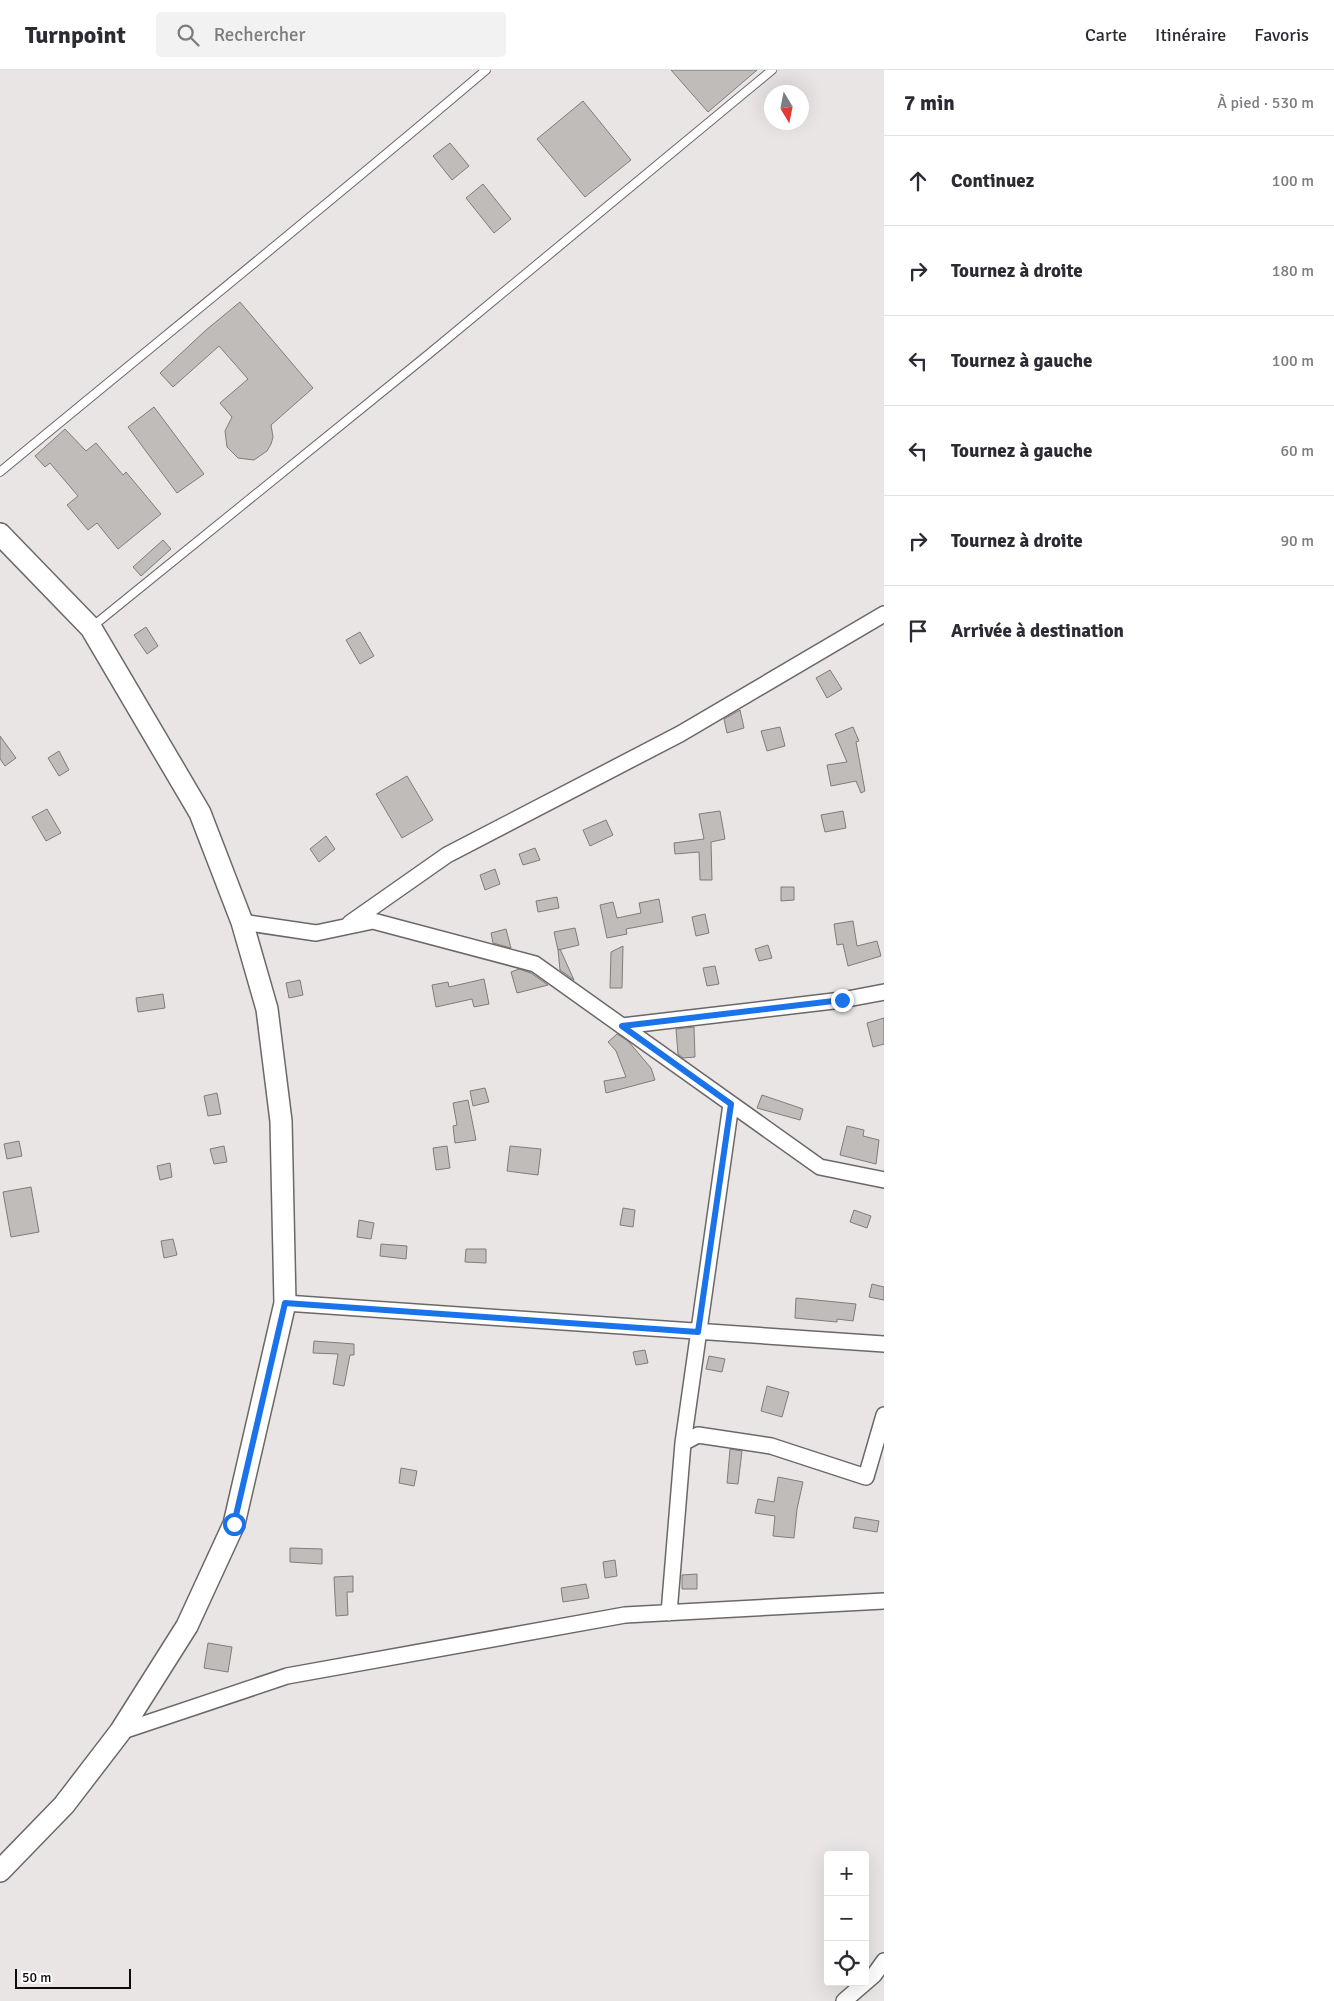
<!DOCTYPE html>
<html lang="fr">
<meta charset="utf-8">
<style>
body{margin:0;font-family:Signika,sans-serif;background:#f2f2f3;color:#2b2b33}
.controls{position:absolute;right:15px;bottom:15px;display:grid;overflow:hidden;border-radius:5px;box-shadow:0 5px 20px #0002}
.controls button{width:45px;height:45px;display:grid;place-items:center;padding:0;border:0;border-bottom:1px solid #e1e1e2;background:#fff;color:#2b2b33;font:25px sans-serif}
.compass{position:absolute;left:764px;top:15px;width:45px;height:45px;border-radius:50%;background:#fff;box-shadow:0 5px 20px #0002;rotate:170deg}
.scale{position:absolute;left:15px;bottom:12px;width:116px;box-sizing:border-box;padding-left:5px;border:2px solid #0d0c0c;border-top:0;font-size:14px;line-height:18px;white-space:nowrap;color:#0d0c0c;-webkit-text-stroke:4px #fff;paint-order:stroke}
.stop{position:absolute;width:15px;height:15px;margin:-11px;border:4px solid #1a73e8;border-radius:50%;background:#fff}
.stop.end{background:#1a73e8;border-color:#fff;box-shadow:0 1px 5px #0008}
.list{margin:0;padding:0;list-style:none}
h2{display:flex;justify-content:space-between;align-items:center;height:65px;margin:0;padding:0 20px;font-size:21px}
h2 small{font-size:16px;font-weight:400;color:#7c7c81}
.list li{display:grid;grid-template-columns:32px 1fr auto;gap:15px;align-items:center;box-sizing:border-box;height:90px;padding:0 20px;border-top:1px solid #e1e1e2}
.list b{display:block;font-size:19px;white-space:nowrap}
.list em{font-size:16px;font-style:normal;color:#7c7c81}
.icon{flex:none;width:28px;height:28px;fill:none;stroke:currentColor;stroke-width:2;stroke-linecap:round;stroke-linejoin:round}
.map{position:relative;flex:none;width:884px;height:1931px;overflow:hidden}
header{display:flex;align-items:center;gap:30px;box-sizing:border-box;height:70px;padding:0 25px;background:#fff;border-bottom:1px solid #e1e1e2}
header strong{font-size:24px}
nav{display:flex;gap:28px;margin-inline-start:auto;font-size:18px}
.search{width:350px;height:45px;background:#f2f2f3;display:flex;align-items:center;gap:12px;box-sizing:border-box;padding:0 18px;border-radius:5px;color:#7c7c81;font-size:19px}
main{display:flex}
aside{flex:1;background:#fff}
.map>svg:first-child{display:block}
</style>
<header>
<strong>Turnpoint</strong>
<div class="search"><svg class="icon" aria-label="search" viewBox="0 0 24 24"><circle cx="10" cy="10" r="6"/><path d="M15 15l6 6"/></svg>Rechercher</div>
<nav><a>Carte</a><a>Itinéraire</a><a>Favoris</a></nav>
</header>
<main>
<div class="map">
<svg width="884" height="1931" viewBox="0 0 884 1931">
<rect width="100%" height="100%" fill="#eae5e5"/>
<!-- building -->
<path fill="#c0bcba" stroke="#807c7b" d="M671,0H757L708,42Z
M583,31L631,90L585,127L537,69Z
M450,73L469,96L452,110L433,86Z
M483,114L511,149L494,163L466,128Z
M240,232L313,318L271,355L273,367L271,374L267,381L254,390L238,388L227,377L225,361L232,347L220,333L248,309L219,276L173,317L160,303L206,260Z
M154,337L204,404L177,423L128,357Z
M65,359L86,381L96,373L123,405L126,402L161,444L118,479L97,453L88,460L67,435L78,426L50,393L45,397L35,386Z
M163,470L171,479L141,506L133,497Z
M146,557L158,576L147,584L134,565Z
M360,562L374,586L360,594L346,570Z
M830,600L842,619L827,628L816,608Z
M740,640L744,658L727,663L724,649Z
M780,657L785,676L767,681L761,661Z
M853,657L859,671L856,672L865,721L861,723L856,711L831,716L827,695L847,692L835,664Z
M0,666L16,688L5,696L0,689Z
M59,681L69,700L59,706L48,688Z
M407,706L433,750L402,768L376,724Z
M47,739L61,763L46,771L32,747Z
M720,741L725,769L711,772L712,810H700L699,782L675,784L674,773L704,769L699,744Z
M843,741L846,758L825,762L821,745Z
M606,750L613,765L590,776L583,760Z
M326,766L335,779L319,792L310,779Z
M535,778L540,790L523,795L519,784Z
M495,799L500,814L485,820L480,805Z
M781,817H794V830L781,831Z
M557,827L559,838L538,842L536,831Z
M659,829L663,852L626,859L627,864L607,868L600,835L613,832L617,848L641,843L639,833Z
M705,844L709,863L696,866L692,847Z
M853,851L857,876L877,871L881,886L848,896L843,874L837,875L834,854Z
M575,858L579,875L558,880L554,862Z
M506,859L511,878L493,873L491,863Z
M768,875L772,888L759,891L755,879Z
M623,876L622,918H610L611,882Z
M560,879L574,910L560,900L558,880Z
M715,896L719,914L707,916L703,898Z
M519,899L531,903L548,915L517,923L511,902Z
M484,909L489,934L474,937L472,929L436,937L432,915L448,912L449,917Z
M300,910L303,925L289,928L286,913Z
M163,924L165,938L138,942L136,928Z
M884,948V974L873,977L867,953Z
M694,957L695,987L683,988L678,984L676,959Z
M617,964L628,971L651,998L655,1010L606,1023L604,1011L626,1007L616,981L608,972Z
M485,1018L489,1032L473,1036L470,1021Z
M217,1023L221,1044L208,1046L204,1026Z
M762,1025L803,1039L800,1050L757,1038Z
M468,1030L476,1070L455,1073L453,1056L457,1055L453,1033Z
M847,1056L864,1060L863,1066L879,1070L876,1094L840,1085Z
M19,1071L22,1086L7,1089L4,1074Z
M224,1076L227,1092L214,1094L210,1079Z
M447,1076L450,1098L436,1100L433,1078Z
M510,1076L541,1079L538,1105L507,1101Z
M170,1093L172,1107L160,1110L157,1096Z
M31,1117L39,1162L11,1167L3,1122Z
M623,1138L635,1140L633,1157L620,1155Z
M854,1140L871,1146L867,1158L850,1152Z
M359,1150L374,1153L371,1169L357,1167Z
M173,1169L177,1185L164,1188L161,1171Z
M381,1174L407,1176L406,1189L380,1186Z
M466,1179H486V1193L465,1192Z
M872,1214L884,1217V1230L869,1227Z
M796,1228L856,1234L853,1251L837,1249V1252L795,1248Z
M314,1271L354,1274V1285H350L344,1316L333,1314L338,1284L313,1283Z
M645,1280L648,1293L636,1295L633,1282Z
M709,1286L725,1289L722,1302L706,1299Z
M767,1316L789,1322L782,1347L761,1341Z
M730,1379L742,1381L738,1414L727,1413Z
M401,1398L417,1401L414,1416L399,1413Z
M778,1407L803,1412L797,1439L794,1468L773,1466L775,1446L755,1443L758,1429L774,1432Z
M855,1447L879,1451L877,1462L853,1458Z
M290,1478L322,1479V1494L290,1492Z
M615,1490L617,1506L605,1508L603,1492Z
M697,1504V1519H682V1505Z
M353,1506V1522H347L348,1545L336,1546L334,1507Z
M586,1514L589,1528L563,1532L561,1518Z
M208,1573L232,1577L228,1602L204,1598Z"/>
<g fill="none" stroke-linecap="round" stroke-linejoin="round">
<defs>
<path id="lane" d="M0,402C162,268 326,136 486,0
M93,556L430,283L772,0"/>
<path id="street" d="M242,852L316,863L373,851L535,894L820,1097L884,1110
M350,853L447,785L680,664L884,544
M622,956L842,930L884,922
M285,1233L884,1274
M683,1373L698,1365L771,1376L866,1407L884,1345
M669,1543L683,1373L731,1034
M120,1662L287,1606L625,1545L884,1531
M844,1931L874,1905L884,1891"/>
<path id="secondary" d="M0,464L91,558L200,743L242,852L267,939L281,1051L285,1233L234,1454L187,1556L120,1662L64,1735L0,1801"/>
</defs>
<!-- lane casing -->
<use href="#lane" stroke="#6d6868" stroke-width="10"/>
<!-- street casing -->
<use href="#street" stroke="#6d6868" stroke-width="18"/>
<!-- secondary casing -->
<use href="#secondary" stroke="#6d6868" stroke-width="24"/>
<!-- lane -->
<use href="#lane" stroke="#fff" stroke-width="8"/>
<!-- street -->
<use href="#street" stroke="#fff" stroke-width="15"/>
<!-- secondary -->
<use href="#secondary" stroke="#fff" stroke-width="21"/>
</g>
<g fill="none" stroke-linecap="round" stroke-linejoin="round">
<!-- route -->
<path stroke="#1a73e8" stroke-width="6" d="M234,1454L285,1233L698,1262L731,1034L622,956L842,930"/>
</g>
</svg>
<div class="controls">
<button>+</button>
<button>−</button>
<button><svg class="icon" aria-label="locate" viewBox="0 0 24 24"><circle cx="12" cy="12" r="6"/><path d="M12 2v4M12 18v4M2 12h4M18 12h4"/></svg></button>
</div>
<svg class="compass" viewBox="-18 -18 36 36"><path d="M0-13l5 13h-10z" fill="#e53935"/><path d="M0 13l5-13h-10z" fill="#7c7c81"/></svg>
<div class="scale">50 m</div>
<div class="stop" style="left:234px;top:1454px"></div>
<div class="stop end" style="left:842px;top:930px"></div>
</div>
<aside>
<h2>7 min<small>À pied · 530 m</small></h2>
<ul class="list">
<li><svg class="icon" aria-label="ahead" viewBox="0 0 24 24"><path d="M12 20V5M6 11l6-6 6 6"/></svg><div><b>Continuez</b></div><em>100 m</em></li>
<li><svg class="icon" aria-label="right" viewBox="0 0 24 24"><path d="M7 20v-9h11M14 6l5 5-5 5"/></svg><div><b>Tournez à droite</b></div><em>180 m</em></li>
<li><svg class="icon" aria-label="left" viewBox="0 0 24 24"><path d="M17 20v-9H6M10 6l-5 5 5 5"/></svg><div><b>Tournez à gauche</b></div><em>100 m</em></li>
<li><svg class="icon" aria-label="left" viewBox="0 0 24 24"><path d="M17 20v-9H6M10 6l-5 5 5 5"/></svg><div><b>Tournez à gauche</b></div><em>60 m</em></li>
<li><svg class="icon" aria-label="right" viewBox="0 0 24 24"><path d="M7 20v-9h11M14 6l5 5-5 5"/></svg><div><b>Tournez à droite</b></div><em>90 m</em></li>
<li><svg class="icon" aria-label="arrive" viewBox="0 0 24 24"><path d="M6 21V4h12l-3 4 3 4H6"/></svg><div><b>Arrivée à destination</b></div></li>
</ul>
</aside>
</main>
